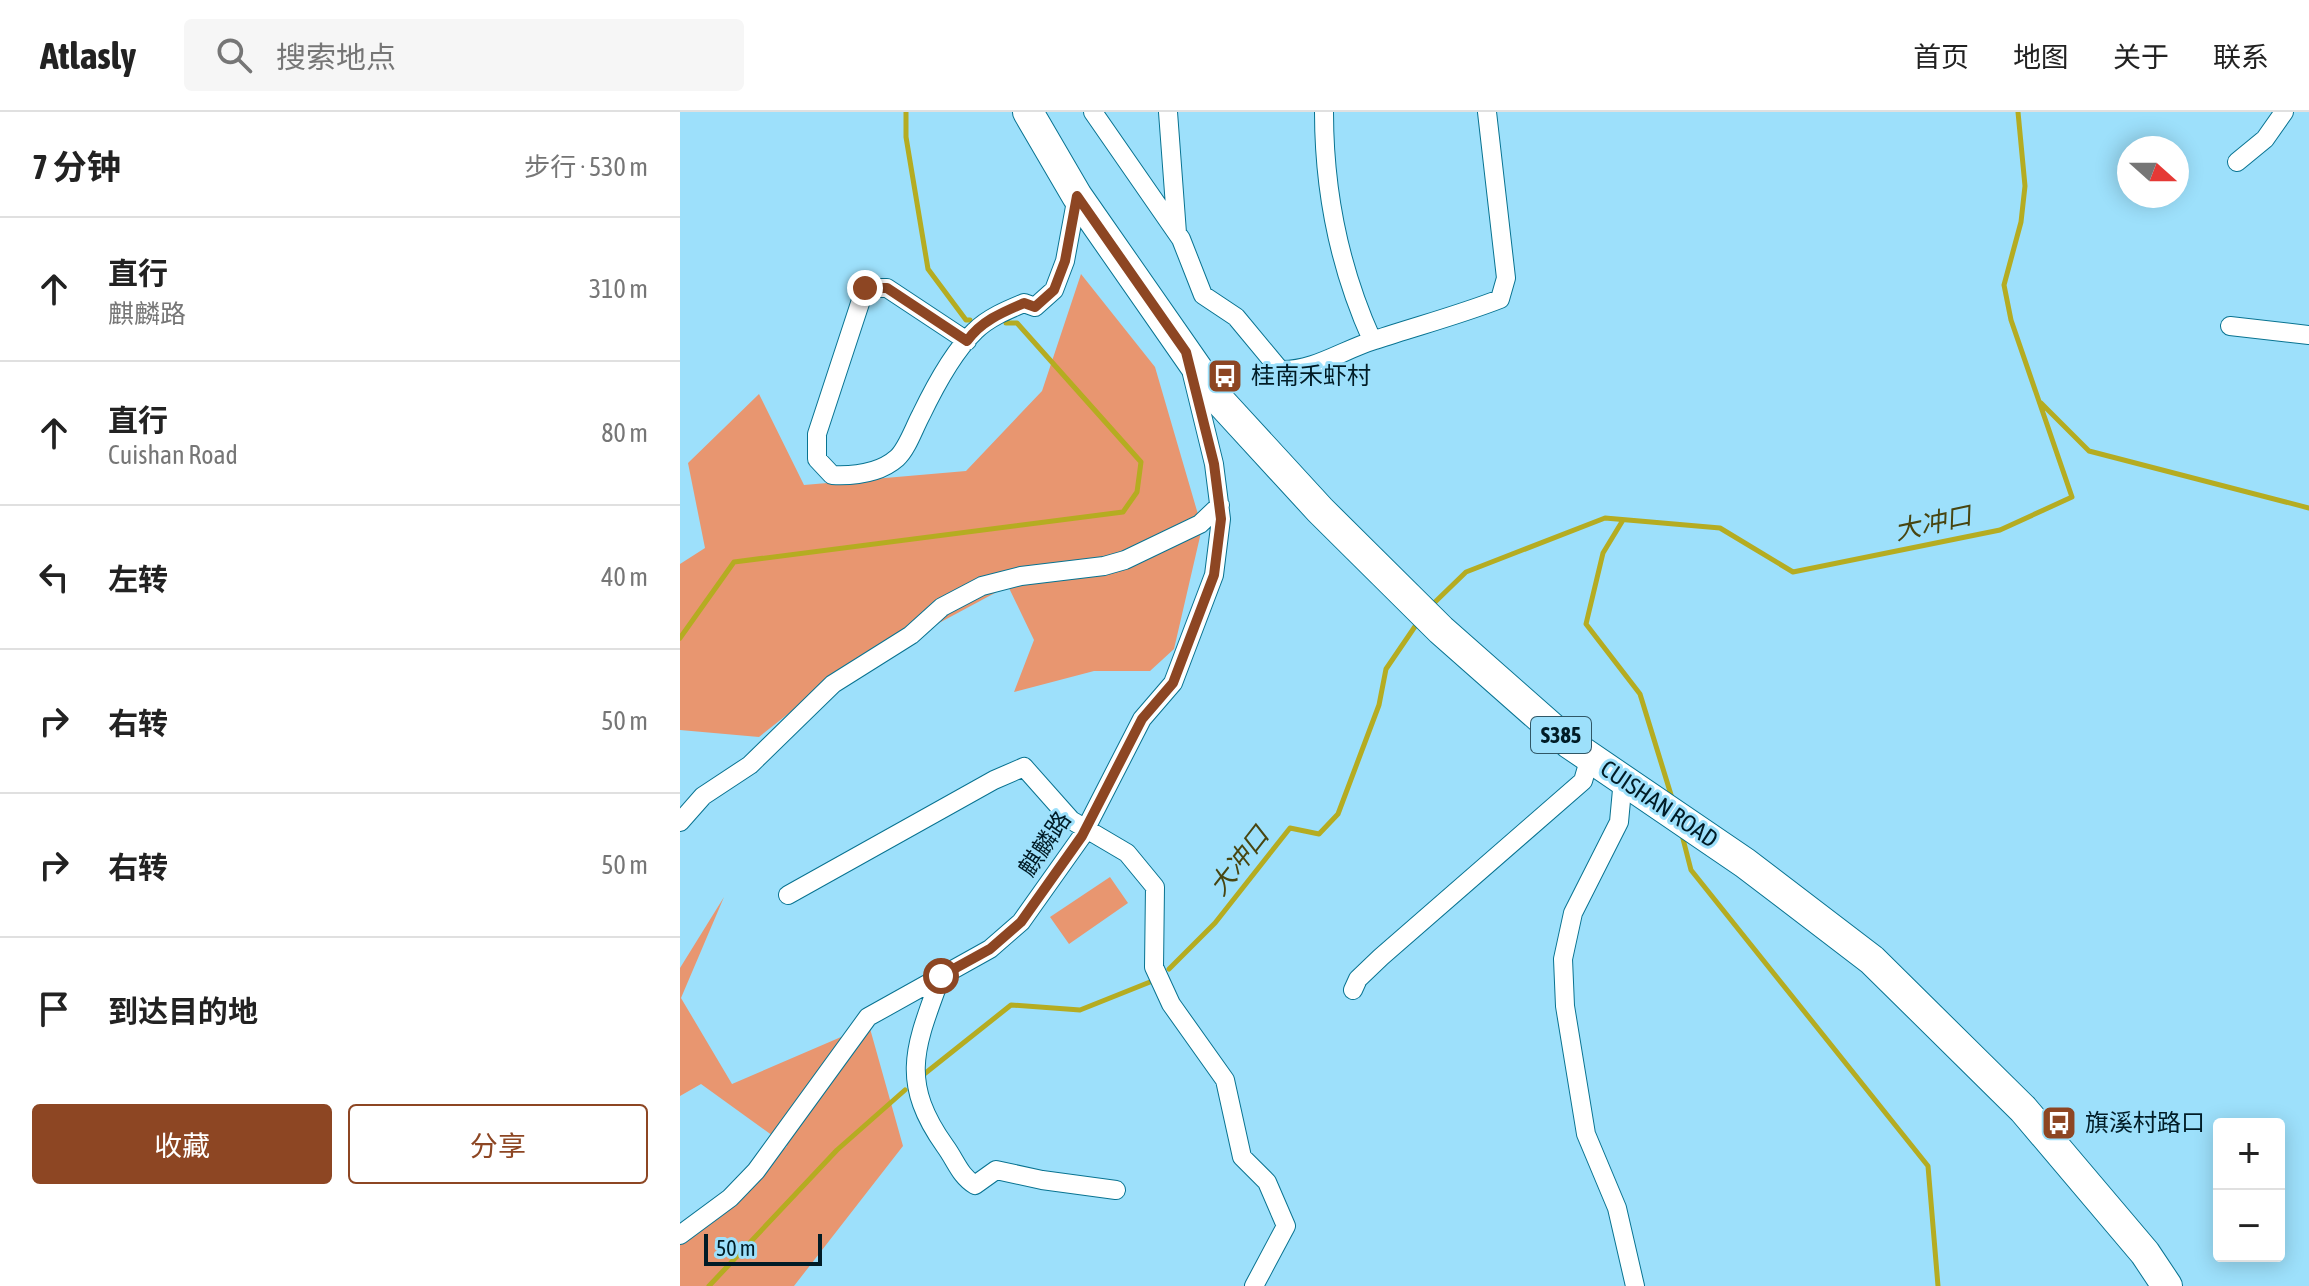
<!DOCTYPE html>
<html lang="zh">
<meta charset="utf-8">
<style>
body{margin:0;font-family:"Asap Condensed","Noto Sans SC",sans-serif;background:#f6f6f6;color:#222}
.controls{position:absolute;right:24px;bottom:24px;display:grid;overflow:hidden;border-radius:8px;box-shadow:0 4px 20px #0003}
.controls button{width:72px;height:72px;display:grid;place-items:center;padding:0;border:0;border-bottom:2px solid #e0e0e0;background:#fff;color:#222;font:40px sans-serif}
.compass{position:absolute;left:1437px;top:24px;width:72px;height:72px;border-radius:50%;background:#fff;box-shadow:0 4px 20px #0003;rotate:111deg}
.scale{position:absolute;left:24px;bottom:20px;width:118px;box-sizing:border-box;padding-left:8px;border:4px solid #011c26;border-top:0;font-size:22px;line-height:28px;white-space:nowrap;color:#011c26;-webkit-text-stroke:6px #9de0fb;paint-order:stroke}
.stop{position:absolute;width:24px;height:24px;margin:-18px;border:6px solid #8d4623;border-radius:50%;background:#fff}
.stop.end{background:#8d4623;border-color:#fff;box-shadow:0 2px 8px #0008}
.list{margin:0;padding:0;list-style:none}
h2{display:flex;justify-content:space-between;align-items:center;height:104px;margin:0;padding:0 32px;font-size:34px}
h2 small{font-size:26px;font-weight:400;color:#767676}
.list li{display:grid;grid-template-columns:52px 1fr auto;gap:24px;align-items:center;box-sizing:border-box;height:144px;padding:0 32px;border-top:2px solid #e0e0e0}
.list b{display:block;font-size:30px;white-space:nowrap}
.list p{margin:0;font-size:26px;white-space:nowrap;color:#767676}
.list em{font-size:26px;font-style:normal;color:#767676}
.actions{display:flex;gap:16px;padding:24px 32px}
.actions a{flex:1;padding:18px 0;border:2px solid #8d4623;border-radius:8px;text-align:center;font-size:28px;color:#8d4623}
.actions .main{background:#8d4623;color:#fff}
.icon{flex:none;width:44px;height:44px;fill:none;stroke:currentColor;stroke-width:2;stroke-linecap:round;stroke-linejoin:round}
.map{position:relative;flex:none;width:1629px;height:1174px;overflow:hidden}
header{display:flex;align-items:center;gap:48px;box-sizing:border-box;height:112px;padding:0 40px;background:#fff;border-bottom:2px solid #e0e0e0}
header strong{font-size:38px}
nav{display:flex;gap:44px;margin-inline-start:auto;font-size:28px}
.search{width:560px;height:72px;background:#f6f6f6;display:flex;align-items:center;gap:20px;box-sizing:border-box;padding:0 28px;border-radius:8px;color:#767676;font-size:30px}
main{display:flex}
aside{flex:1;background:#fff}
.map>svg:first-child{display:block}
</style>
<header>
<strong>Atlasly</strong>
<div class="search"><svg class="icon" aria-label="search" viewBox="0 0 24 24"><circle cx="10" cy="10" r="6"/><path d="M15 15l6 6"/></svg>搜索地点</div>
<nav><a>首页</a><a>地图</a><a>关于</a><a>联系</a></nav>
</header>
<main>
<aside>
<h2>7 分钟<small>步行 · 530 m</small></h2>
<ul class="list">
<li><svg class="icon" aria-label="ahead" viewBox="0 0 24 24"><path d="M12 20V5M6 11l6-6 6 6"/></svg><div><b>直行</b><p>麒麟路</p></div><em>310 m</em></li>
<li><svg class="icon" aria-label="ahead" viewBox="0 0 24 24"><path d="M12 20V5M6 11l6-6 6 6"/></svg><div><b>直行</b><p>Cuishan Road</p></div><em>80 m</em></li>
<li><svg class="icon" aria-label="left" viewBox="0 0 24 24"><path d="M17 20v-9H6M10 6l-5 5 5 5"/></svg><div><b>左转</b></div><em>40 m</em></li>
<li><svg class="icon" aria-label="right" viewBox="0 0 24 24"><path d="M7 20v-9h11M14 6l5 5-5 5"/></svg><div><b>右转</b></div><em>50 m</em></li>
<li><svg class="icon" aria-label="right" viewBox="0 0 24 24"><path d="M7 20v-9h11M14 6l5 5-5 5"/></svg><div><b>右转</b></div><em>50 m</em></li>
<li><svg class="icon" aria-label="arrive" viewBox="0 0 24 24"><path d="M6 21V4h12l-3 4 3 4H6"/></svg><div><b>到达目的地</b></div></li>
</ul>
<div class="actions"><a class="main">收藏</a><a>分享</a></div>
</aside>
<div class="map">
<svg width="1629" height="1174" viewBox="0 0 1629 1174">
<rect width="100%" height="100%" fill="#9de0fb"/>
<!-- green -->
<path fill="#e89670" d="M401,162L475,255L522,416L494,537L470,559H414L334,580L354,528L328,474L147,571L79,625L0,618V452L25,436L8,351L79,282L124,373L286,359L362,279Z
M430,765L448,791L389,832L370,805Z
M44,785L1,886L52,972L189,913L223,1034L114,1174H0V1133L58,1086L107,1034L21,972L0,984V856Z"/>
<g fill="none" stroke-linecap="round" stroke-linejoin="round">
<!-- stream -->
<path stroke="#b5ac21" stroke-width="5" d="M226,0V25L248,157L286,208H290
M1361,291L1409,339L1629,396
M943,408L923,441L906,512L960,582L992,686
M754,491L786,460L925,406L1040,416L1113,460L1320,418L1392,385L1331,208L1324,173L1341,110L1345,74L1338,0
M0,526L54,450L443,400L457,380L461,350L337,211H326
M1002,723L1011,758L1248,1054L1258,1174
M489,857L535,811L610,716L639,722L658,702L699,593L706,557L736,513
M243,963L331,893L400,898L475,868
M29,1174L157,1038L225,978"/>
<defs>
<path id="minor" d="M413,0L501,127L523,183L556,205L600,258C635,259 662,238 695,228C737,214 779,203 820,187L826,166L807,0
M488,0L497,121
M644,0C644,80 659,155 692,228
M1557,50L1585,27L1604,0
M1550,214L1629,223
M287,229L207,176H185L137,322V347L152,363C174,364 199,362 217,346C227,337 234,316 241,303C254,276 273,240 295,219C308,206 327,198 344,191L355,195L374,178L385,149L397,84
M943,667L939,710L893,801L883,847L885,894L906,1022L937,1096L955,1174
M0,710L23,684L70,653L153,572L231,523L262,495L302,474L341,464L424,454L445,448L520,412L540,393
M108,783L314,668L344,655L391,708L447,741L475,775L474,855L491,892L545,968L562,1045L587,1070L606,1114L574,1174
M261,864C236,933 218,968 265,1034C276,1049 280,1064 295,1073L316,1058L362,1068L436,1078
M673,878L678,867L701,845L903,669L910,645
M0,1123L50,1086L76,1059L188,905L310,837L341,810L402,724L462,607L493,571L534,463L541,407L534,352L512,262"/>
<path id="primary" d="M348,0L397,84L539,288L640,398L761,518L889,631L1065,751L1192,848L1343,997L1465,1141L1487,1174"/>
</defs>
<!-- minor casing -->
<use href="#minor" stroke="#087391" stroke-width="20"/>
<!-- primary casing -->
<use href="#primary" stroke="#087391" stroke-width="32"/>
<!-- minor -->
<use href="#minor" stroke="#fff" stroke-width="18"/>
<!-- primary -->
<use href="#primary" stroke="#fff" stroke-width="30"/>
</g>
<g fill="none" stroke-linecap="round" stroke-linejoin="round">
<!-- route -->
<path stroke="#8d4623" stroke-width="10" d="M185,176H207L287,229C301,209 323,200 344,191L355,195L374,178L385,149L397,84L506,240L534,352L541,407L534,463L493,571L462,607L402,724L341,810L310,837L261,864"/>
</g>
<!-- icons -->
<defs>
<symbol id="bus-square" viewBox="-11 -11 22 22"><rect x="-9" y="-9" width="18" height="18" rx="4" fill="#8d4623" stroke="#9de0fb"/><path d="M-5-6H5V4H4V6H2V4H-2V6H-4V4H-5ZM-3.5-4V0h7V-4ZM-3.5 1.2v1.5H-2V1.2ZM2 1.2v1.5H3.5V1.2Z" fill="#fff"/></symbol>
</defs>
<g fill-rule="evenodd">
<use href="#bus-square" x="525" y="244" width="40" height="40"/>
<use href="#bus-square" x="1359" y="991" width="40" height="40"/>
</g>
<g text-anchor="middle" stroke-width="6" stroke-linejoin="round" paint-order="stroke">
<!-- shield labels -->
<rect fill="#9de0fb" stroke="#305766" stroke-width="2" x="851" y="605" width="60" height="36" rx="6"/>
<g font-size="22" font-weight="bold" fill="#011c26">
<text x="881" y="631">S385</text>
</g>
<!-- poi labels -->
<g font-size="24" fill="#011c26" stroke="#9de0fb" text-anchor="start">
<text x="571" y="272">桂南禾虾村</text>
<text x="1405" y="1019">旗溪村路口</text>
</g>
<!-- street labels -->
<g font-size="24" fill="#011c26" stroke="#9de0fb">
<text transform="translate(979 692) rotate(34)" y="8">CUISHAN ROAD</text>
<text transform="translate(365 732) rotate(-56)" y="8">麒麟路</text>
</g>
<!-- water labels -->
<g font-size="26" font-style="italic" fill="#484510" stroke="#9de0fb">
<text transform="translate(1253 411) rotate(-12)" y="9">大冲口</text>
<text transform="translate(559 749) rotate(-52)" y="9">大冲口</text>
</g>
</g>
</svg>
<div class="controls">
<button>+</button>
<button>−</button>
</div>
<svg class="compass" viewBox="-18 -18 36 36"><path d="M0-13l5 13h-10z" fill="#e53935"/><path d="M0 13l5-13h-10z" fill="#767676"/></svg>
<div class="scale">50 m</div>
<div class="stop" style="left:261px;top:864px"></div>
<div class="stop end" style="left:185px;top:176px"></div>
</div>
</main>
